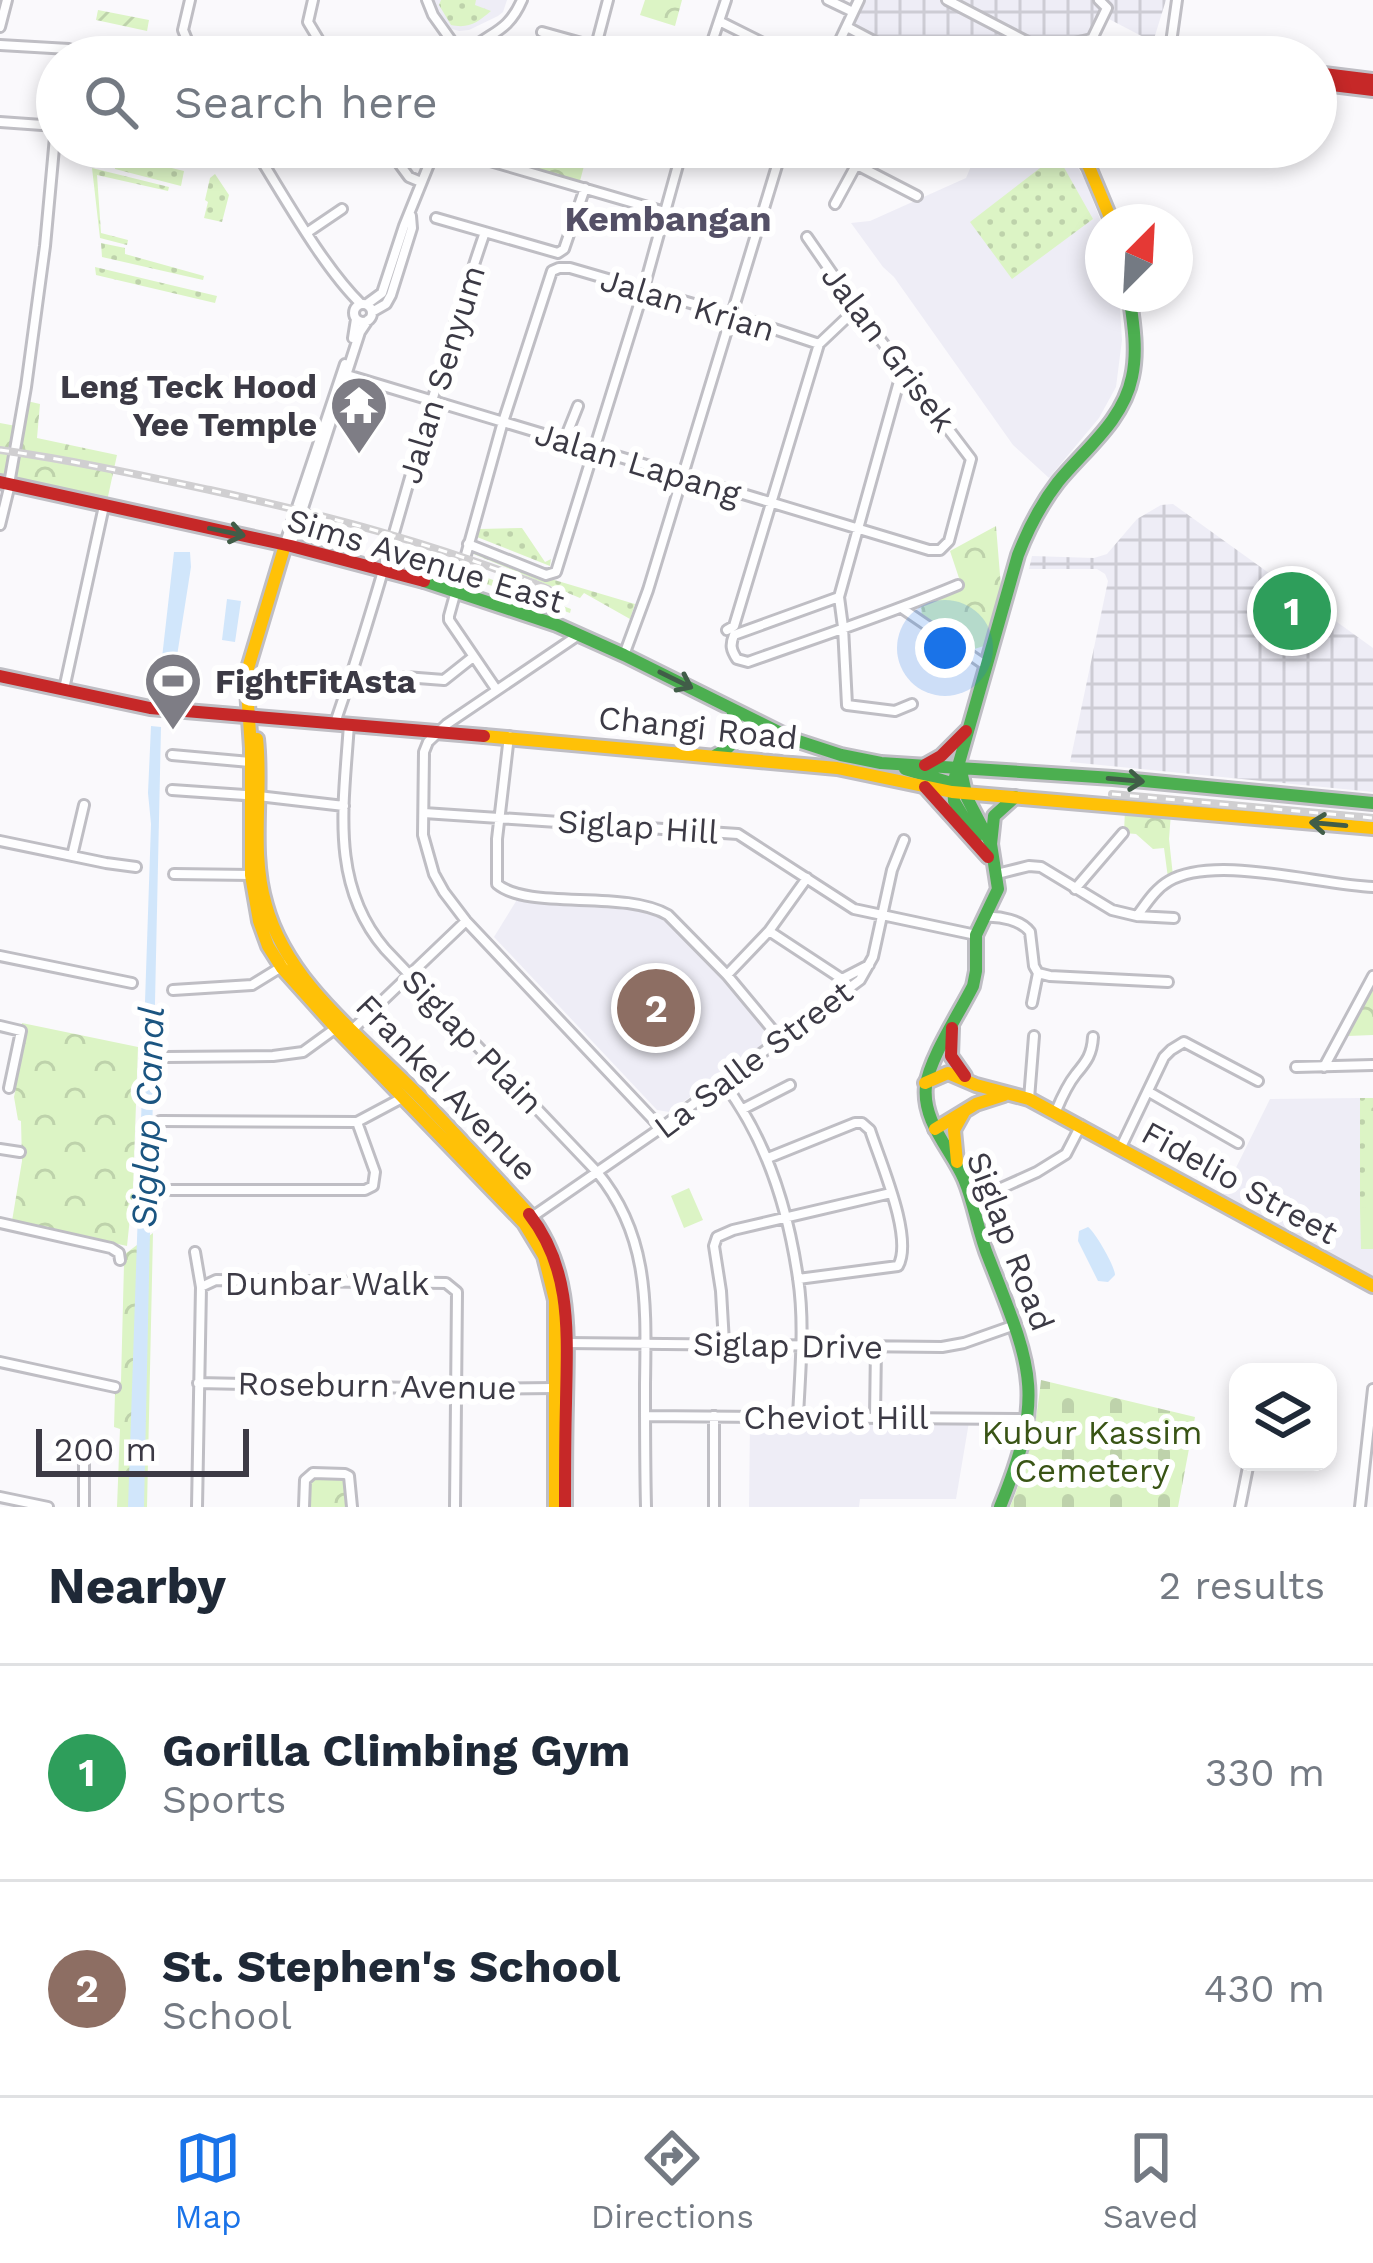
<!DOCTYPE html>
<style>
body{margin:0;font-family:"Work Sans",sans-serif;background:#f6f6f7;color:#1f2937}
.controls{position:absolute;right:36px;bottom:36px;display:grid;overflow:hidden;border-radius:24px;box-shadow:0 6px 18px #0003}
.controls button{width:108px;height:108px;display:grid;place-items:center;padding:0;border:0;border-bottom:3px solid #e0e1e3;background:#fff;color:#1f2937;font:60px sans-serif}
.compass{position:absolute;left:1085px;top:204px;width:108px;height:108px;border-radius:50%;background:#fff;box-shadow:0 6px 18px #0003;rotate:24deg}
.scale{position:absolute;left:36px;bottom:30px;width:213px;box-sizing:border-box;padding-left:12px;border:6px solid #3c3a45;border-top:0;font-size:33px;line-height:42px;white-space:nowrap;color:#3c3a45;-webkit-text-stroke:9px #fff;paint-order:stroke}
.you{position:absolute;left:945px;top:648px;width:42px;height:42px;margin:-30px;border:9px solid #fff;border-radius:50%;background:#1a73e8;box-shadow:0 0 0 18px #1a73e833}
.badge{display:grid;place-items:center;width:78px;height:78px;border-radius:50%;background:#1a73e8;color:#fff;font-size:39px;font-weight:700}
.pin{position:absolute;translate:-50% -50%;border:6px solid #fff;box-shadow:0 3px 12px #0006}
.list{margin:0;padding:0;list-style:none}
h2{display:flex;justify-content:space-between;align-items:center;height:156px;margin:0;padding:0 48px;font-size:51px}
h2 small{font-size:39px;font-weight:400;color:#747a83}
.list li{display:grid;grid-template-columns:78px 1fr auto;gap:36px;align-items:center;box-sizing:border-box;height:216px;padding:0 48px;border-top:3px solid #e0e1e3}
.list b{display:block;font-size:45px;white-space:nowrap}
.list p{margin:0;font-size:39px;white-space:nowrap;color:#747a83}
.list em{font-size:39px;font-style:normal;color:#747a83}
.icon{flex:none;width:66px;height:66px;fill:none;stroke:currentColor;stroke-width:2;stroke-linecap:round;stroke-linejoin:round}
.map{position:relative;flex:none;width:1373px;height:1507px;overflow:hidden}
.search{position:absolute;background:#fff;box-shadow:0 6px 18px #0003;left:36px;right:36px;top:36px;height:132px;display:flex;align-items:center;gap:30px;box-sizing:border-box;padding:0 42px;border-radius:66px;color:#747a83;font-size:45px}
.sheet{height:588px;background:#fff}
nav{display:flex;justify-content:space-around;align-items:center;box-sizing:border-box;height:168px;border-top:3px solid #e0e1e3;background:#fff;font-size:33px;color:#747a83}
nav a{display:grid;justify-items:center;gap:6px}
nav .on{color:#1a73e8}
.map>svg:first-child{display:block}
</style>
<div class="map">
<svg width="1373" height="1507" viewBox="0 0 1373 1507">
<defs>
<pattern id="industrial-grid" width="8" height="8" patternUnits="userSpaceOnUse" patternTransform="scale(3)"><rect width="8" height="8" fill="#eeedf6"/><path d="M0 4h8M4 0v8" fill="none" stroke="#cdccd4"/></pattern>
<pattern id="grass-dots" width="8" height="8" patternUnits="userSpaceOnUse" patternTransform="scale(3)"><rect width="8" height="8" fill="#dcf4c5"/><path d="M2 2h.1M6 6h.1" fill="none" stroke="#bed2ab" stroke-width="1.8" stroke-linecap="round"/></pattern>
<pattern id="cemetery-stones" width="16" height="16" patternUnits="userSpaceOnUse" patternTransform="scale(3)"><rect width="16" height="16" fill="#dcf4c5"/><path d="M2 7V4a2 2 0 0 1 4 0v3zM10 15v-3a2 2 0 0 1 4 0v3z" fill="#bed2ab"/></pattern>
<pattern id="park-crowns" width="20" height="18" patternUnits="userSpaceOnUse" patternTransform="scale(3)"><rect width="20" height="18" fill="#dcf4c5"/><path d="M2 6a3 3 0 1 1 6 0M12 15a3 3 0 1 1 6 0" fill="none" stroke="#bed2ab"/></pattern>
<pattern id="garden-furrows" width="10" height="10" patternUnits="userSpaceOnUse" patternTransform="scale(3)"><rect width="10" height="10" fill="#dcf4c5"/><path d="M-1 1l2-2M0 10L10 0M9 11l2-2" fill="none" stroke="#bed2ab"/></pattern>
</defs>
<rect width="100%" height="100%" fill="#faf9fc"/>
<!-- built -->
<path fill="#eeedf6" d="M433,0H507L503,12L498,16L469,30L459,31L448,28L436,12Z
M983,147H1066L1085,180L1103,227V294H1119L1122,340L1116,387L1099,418L1049,478L1013,445L894,277L883,267L851,223L870,221L966,178L977,152Z
M518,898L632,907L654,912L673,921L732,983L769,1032L767,1042L669,1112L657,1110L494,937Z
M1360,1098V1207L1373,1208V1280L1222,1196L1270,1099Z
M750,1421L969,1422L956,1499H860L859,1507H749Z"/>
<!-- industrial -->
<path fill="url(#industrial-grid)" d="M863,0H1166L1153,42L1107,18L1094,40L1045,52L1042,57H834Z
M1173,504L1373,648V792L1070,762L1108,581L1105,574L1097,569H1029L1032,556L1094,558L1107,554L1137,519L1161,505Z"/>
<!-- grass -->
<path fill="url(#grass-dots)" d="M441,0H476L475,5L491,11C478,22 469,29 451,25L439,5Z
M114,154L184,171L181,186L115,169Z
M1057,155L1093,219L1012,279L970,222Z
M92,168L169,187L168,191L97,175L101,233L128,240L127,245L100,238Z
M215,174L229,195L222,222L204,218L208,202L205,200L210,178Z
M101,243L125,248V254L204,276L203,280L102,257Z
M95,267L217,296L215,303L96,275Z
M522,528L545,562L551,559L550,566L477,537L480,529Z
M476,549L551,579L635,604L630,619L584,593L580,598L471,553Z
M466,570L571,609L570,613L466,577Z
M1360,1098H1373V1111L1366,1112V1208H1360Z"/>
<!-- cemetery -->
<path fill="url(#cemetery-stones)" d="M1041,1380L1195,1417L1178,1507H1010C1028,1463 1036,1428 1041,1380Z"/>
<!-- park -->
<path fill="url(#park-crowns)" d="M645,0H682L675,26L640,15Z
M501,147H589L580,181L498,157Z
M27,401L40,404L37,438L117,455L107,501L13,479Z
M0,423L16,426L6,478L0,477Z
M996,526L1001,587L984,646L971,650L922,616L921,608L925,603L962,587L950,551Z
M1125,809L1171,813L1169,839L1173,876L1168,878L1164,848L1153,849L1136,834L1124,833Z
M1373,988V1035L1348,1036Z
M22,1023L138,1047L133,1189L127,1246L12,1221L22,1161L21,1121L18,1120L14,1097L16,1087L13,1086Z
M153,1233L147,1507H117L120,1429L114,1427L115,1393L121,1381L124,1264L120,1263L121,1257Z
M345,1474L352,1507H304L306,1477Z"/>
<!-- garden -->
<path fill="url(#garden-furrows)" d="M98,10L149,20L147,31L96,20Z"/>
<!-- pitch -->
<path fill="#dcf4c5" d="M1366,1111H1373V1249H1361L1360,1208L1366,1207Z
M689,1188L703,1220L684,1228L671,1196Z"/>
<!-- water -->
<path fill="#d1e6fb" d="M174,552H190L191,567L171,694L158,693Z
M227,599L241,601L235,642L222,640Z
M151,726L161,727L144,1507H128L151,824L148,793Z
M1088,1227C1095,1232 1115,1266 1115,1275L1108,1282L1098,1281L1078,1241L1079,1231Z"/>
<g fill="none" stroke-linecap="round" stroke-linejoin="round">
<defs>
<path id="street" d="M190,0L183,30L194,57
M313,0L308,22L329,57
M427,0L433,15L463,57
M828,0L853,12
M947,0L1043,50L1092,39L1107,8L1099,0
M719,21L791,57
M0,27L7,0
M847,27L904,57
M542,32L596,47
M0,45L69,49
M464,57C486,31 506,37 522,0
M593,57L608,0
M707,57L726,0
M832,57L859,0
M1169,57L1177,0
M0,122L56,126L45,246L26,387L9,484
M253,147C283,194 322,266 361,304
M387,147L409,177L421,182
M442,147L665,212
M697,147L735,158
M965,147H966
M857,165L917,196
M835,204L866,147
M436,218L558,253L564,249L585,188
M308,232L342,209
M354 313a9 9 0 1 1 18 0a9 9 0 1 1-18 0Z
M367,304L382,293L404,226L436,147
M372,312L386,304L391,295L412,228L411,216
M353,338L356,319
M903,367L839,597L843,627L847,705L895,711L912,704
M347,375L929,550H940L949,541L971,459L854,305L807,237
M564,441L578,406
M0,525L10,484
M285,543L345,364
M468,544L546,575L556,572L642,295L683,147
M291,545L360,332L368,320
M839,597L734,635C730,645 731,650 737,659L748,662C818,637 889,614 958,585
M903,609L985,665
M727,630L734,626L819,344L857,308
M577,636L447,724L428,742L424,752L423,835L434,874L444,892L466,921L661,1128
M624,655L648,590L779,159L785,147
M405,677L444,680L473,657
M64,689L104,506
M496,689L449,620V616L502,425L552,271L559,268H570L735,316L819,344
M335,723C391,561 429,394 485,232
M349,724C344,803 329,884 385,949L597,1172C650,1236 646,1306 645,1385C645,1426 645,1466 646,1507
M509,736L497,839V884C529,911 624,889 668,915L727,975L781,1040
M172,755L250,762
M172,790L258,796L344,806
M424,813L738,834L854,909L976,935
M0,841L106,863L136,867
M72,856L84,805
M174,874L251,875
M997,874L1029,866L1041,867L1112,910L1137,916L1174,918
M1075,889L1123,833
M1137,916C1146,904 1155,889 1169,881C1215,854 1319,885 1373,887
M985,917C1000,916 1021,920 1030,932L1034,966L1038,973L1032,1003
M769,931L842,979
M0,956L132,983
M1038,973L1050,976L1168,982
M727,975L769,931L807,878
M173,990L252,985L291,961
M835,998L842,979L869,965
M0,1026L21,1031L9,1088
M353,1029L466,921
M166,1057L273,1056L303,1052L336,1028
M1296,1067L1373,1065
M1324,1067L1373,976
M723,1082C766,1138 788,1209 798,1278C805,1324 800,1371 798,1417
M1149,1092L1238,1143
M1029,1099L1034,1036
M743,1109L790,1085
M1056,1111C1061,1099 1068,1084 1076,1074C1087,1061 1092,1054 1093,1037
M160,1121L357,1122L404,1097
M1121,1147L1164,1057L1171,1050L1184,1042L1258,1081
M0,1149L20,1152
M768,1158L855,1123H862L870,1130C880,1161 914,1238 898,1266L798,1279
M171,1190H365L373,1186L375,1172L357,1122
M997,1190L1037,1172L1066,1154L1081,1125
M529,1219L661,1128L860,980L873,957L892,870L904,840
M0,1223L111,1248L119,1253L120,1260
M195,1252L201,1287L197,1507
M201,1287L216,1280L446,1283L457,1292L455,1507
M566,1343L942,1347L964,1343L1015,1325
M724,1343L721,1291L714,1246L717,1237L733,1230L891,1193
M0,1362L115,1387
M198,1383L457,1389L555,1388
M645,1416L1028,1419
M875,1417L876,1346
M0,1497L48,1507
M84,1507V1463
M304,1507L305,1480L313,1473L345,1474L349,1476L352,1507
M714,1507V1416
M1240,1507L1249,1462
M1360,1507L1373,1389"/>
<path id="fast" d="M424,581L557,625L624,655L795,740L841,755L881,763L1113,778L1373,803
M716,755C737,746 741,730 732,710
M960,766L967,798L991,844L998,889L976,935V971L973,986C960,1012 929,1059 926,1086C922,1122 951,1149 964,1179C975,1205 978,1233 989,1259C1032,1368 1046,1394 1000,1507
M905,769L948,782L959,789
M976,838L954,801L953,784L1018,555C1028,529 1041,504 1058,482C1085,449 1123,421 1132,377C1138,350 1133,321 1129,294
M991,844L994,816L1015,797"/>
<path id="slow" d="M1077,147L1089,167L1112,222
M285,545L246,675L251,748V875L259,921L268,946L282,968L336,1028L524,1223L544,1256L555,1300V1507
M484,736L837,768L952,792L1373,828
M257,739C263,793 250,852 266,905C287,982 361,1037 415,1092C454,1132 491,1173 529,1214
M925,1083L948,1073L976,1085L1029,1099L1373,1286
M935,1129L976,1104L1004,1095
M957,1162L954,1130L964,1112"/>
<path id="jam" d="M1316,73L1373,80
M1316,83L1373,90
M0,482L291,546L424,581
M0,676L150,708L484,736
M925,765L941,756L966,731
M925,787L988,857
M952,1028L951,1056L965,1076
M529,1214C573,1270 567,1336 566,1403C565,1438 565,1472 565,1507"/>
</defs>
<!-- street casing -->
<use href="#street" stroke="#bfbec4" stroke-width="14"/>
<!-- fast casing -->
<use href="#fast" stroke="#bfbec4" stroke-width="18"/>
<!-- slow casing -->
<use href="#slow" stroke="#bfbec4" stroke-width="18"/>
<!-- jam casing -->
<use href="#jam" stroke="#bfbec4" stroke-width="18"/>
<!-- street -->
<use href="#street" stroke="#fefeff" stroke-width="8"/>
<!-- fast -->
<use href="#fast" stroke="#4caf50" stroke-width="12"/>
<!-- slow -->
<use href="#slow" stroke="#ffc107" stroke-width="12"/>
<!-- jam -->
<use href="#jam" stroke="#c62828" stroke-width="12"/>
<defs>
<path id="rail" d="M0,450C71,460 140,475 210,490C325,515 438,544 548,589
M1112,794L1373,818"/>
</defs>
<!-- rail casing -->
<use href="#rail" stroke="#d0cfd1" stroke-width="8"/>
<!-- rail -->
<use href="#rail" stroke="#fff" stroke-width="3" stroke-dasharray="9" stroke-linecap="butt"/>
</g>
<!-- one-way arrows -->
<defs><path id="oneway-shaft" d="M-6 0H5M1.5-3L5.5 0L1.5 3" fill="none" stroke-width="1.6" stroke-linecap="round" stroke-linejoin="round" transform="scale(3)"/></defs>
<g stroke="#415d48">
<use href="#oneway-shaft" transform="translate(227 532) rotate(12)"/>
<use href="#oneway-shaft" transform="translate(676 680) rotate(26)"/>
<use href="#oneway-shaft" transform="translate(1126 780) rotate(5)"/>
<use href="#oneway-shaft" transform="translate(1328 824) rotate(-175)"/>
</g>
<!-- icons -->
<defs>
<symbol id="temple-pin" viewBox="-11 -11 22 30"><path d="M0 17L-7.5 6A9.5 9.5 0 1 1 7.5 6Z" fill="#7e7d85" stroke="#fff"/><path d="M0-6L5-2H3V0L6.5 2.5H4V6H1.5V3h-3V6H-4V2.5H-6.5L-3 0V-2H-5Z" fill="#fff"/></symbol>
<symbol id="stadium-pin" viewBox="-11 -11 22 30"><path d="M0 17L-7.5 6A9.5 9.5 0 1 1 7.5 6Z" fill="#7e7d85" stroke="#fff"/><path d="M0-5a6.5 5 0 1 0 0 10a6.5 5 0 1 0 0-10ZM-3.5-1.8h7v3.6h-7Z" fill="#fff"/></symbol>
</defs>
<g fill-rule="evenodd">
<use href="#temple-pin" x="326" y="372" width="66" height="90"/>
<use href="#stadium-pin" x="140" y="648" width="66" height="90"/>
</g>
<g text-anchor="middle" stroke-width="12" stroke-linejoin="round" paint-order="stroke">
<!-- street labels -->
<g font-size="33" fill="#3c3a45" stroke="#fff">
<text transform="translate(688 304) rotate(17)" y="12">Jalan Krian</text>
<text transform="translate(889 348) rotate(53)" y="12">Jalan Grisek</text>
<text transform="translate(441 374) rotate(-73)" y="12">Jalan Senyum</text>
<text transform="translate(638 463) rotate(17)" y="12">Jalan Lapang</text>
<text transform="translate(426 560) rotate(17)" y="12">Sims Avenue East</text>
<text transform="translate(698 727) rotate(6)" y="12">Changi Road</text>
<text transform="translate(638 826) rotate(4)" y="12">Siglap Hill</text>
<text transform="translate(473 1041) rotate(46)" y="12">Siglap Plain</text>
<text transform="translate(753 1059) rotate(-37)" y="12">La Salle Street</text>
<text transform="translate(447 1087) rotate(46)" y="12">Frankel Avenue</text>
<text transform="translate(1240 1182) rotate(29)" y="12">Fidelio Street</text>
<text transform="translate(1011 1241) rotate(69)" y="12">Siglap Road</text>
<text x="327" y="1295">Dunbar Walk</text>
<text transform="translate(788 1345) rotate(1)" y="12">Siglap Drive</text>
<text transform="translate(377 1385) rotate(1)" y="12">Roseburn Avenue</text>
<text x="836" y="1429">Cheviot Hill</text>
</g>
<!-- poi labels -->
<g font-size="33" font-weight="bold" fill="#3c3a45" stroke="#fff" text-anchor="end">
<text x="317" y="398">Leng Teck Hood<tspan x="317" dy="38">Yee Temple</tspan></text>
<text x="215" y="693" text-anchor="start">FightFitAsta</text>
</g>
<!-- park labels -->
<g font-size="33" fill="#395415" stroke="#fff">
<text x="1092" y="1444">Kubur Kassim<tspan x="1092" dy="38">Cemetery</tspan></text>
</g>
<!-- neighbourhood labels -->
<g font-size="36" font-weight="bold" fill="#545066" stroke="#fff">
<text x="668" y="231">Kembangan</text>
</g>
<!-- water labels -->
<g font-size="36" font-style="italic" fill="#1b5581" stroke="#fff">
<text transform="translate(147 1117) rotate(-88)" y="13">Siglap Canal</text>
</g>
</g>
</svg>
<div class="controls">
<button><svg class="icon" aria-label="layers" viewBox="0 0 24 24"><path d="M12 4l9 5-9 5-9-5zM3 14l9 5 9-5"/></svg></button>
</div>
<svg class="compass" viewBox="-18 -18 36 36"><path d="M0-13l5 13h-10z" fill="#e53935"/><path d="M0 13l5-13h-10z" fill="#747a83"/></svg>
<div class="scale">200 m</div>
<div class="you"></div>
<div class="pin badge" style="left:1292px;top:611px;background:#2e9e5b">1</div>
<div class="pin badge" style="left:656px;top:1008px;background:#8d6e63">2</div>
<div class="search"><svg class="icon" aria-label="search" viewBox="0 0 24 24"><circle cx="10" cy="10" r="6"/><path d="M15 15l6 6"/></svg>Search here</div>
</div>
<section class="sheet">
<h2>Nearby<small>2 results</small></h2>
<ul class="list">
<li><span class="badge" style="background:#2e9e5b">1</span><div><b>Gorilla Climbing Gym</b><p>Sports</p></div><em>330 m</em></li>
<li><span class="badge" style="background:#8d6e63">2</span><div><b>St. Stephen's School</b><p>School</p></div><em>430 m</em></li>
</ul>
</section>
<nav>
<a class="on"><svg class="icon" aria-label="map" viewBox="0 0 24 24"><path d="M3 6l6-2 6 2 6-2v14l-6 2-6-2-6 2zM9 4v14M15 6v14"/></svg>Map</a>
<a><svg class="icon" aria-label="directions" viewBox="0 0 24 24"><path d="M12 3l9 9-9 9-9-9zM9 14v-3h6M13 9l2 2-2 2"/></svg>Directions</a>
<a><svg class="icon" aria-label="saved" viewBox="0 0 24 24"><path d="M7 4h10v16l-5-4-5 4z"/></svg>Saved</a>
</nav>
